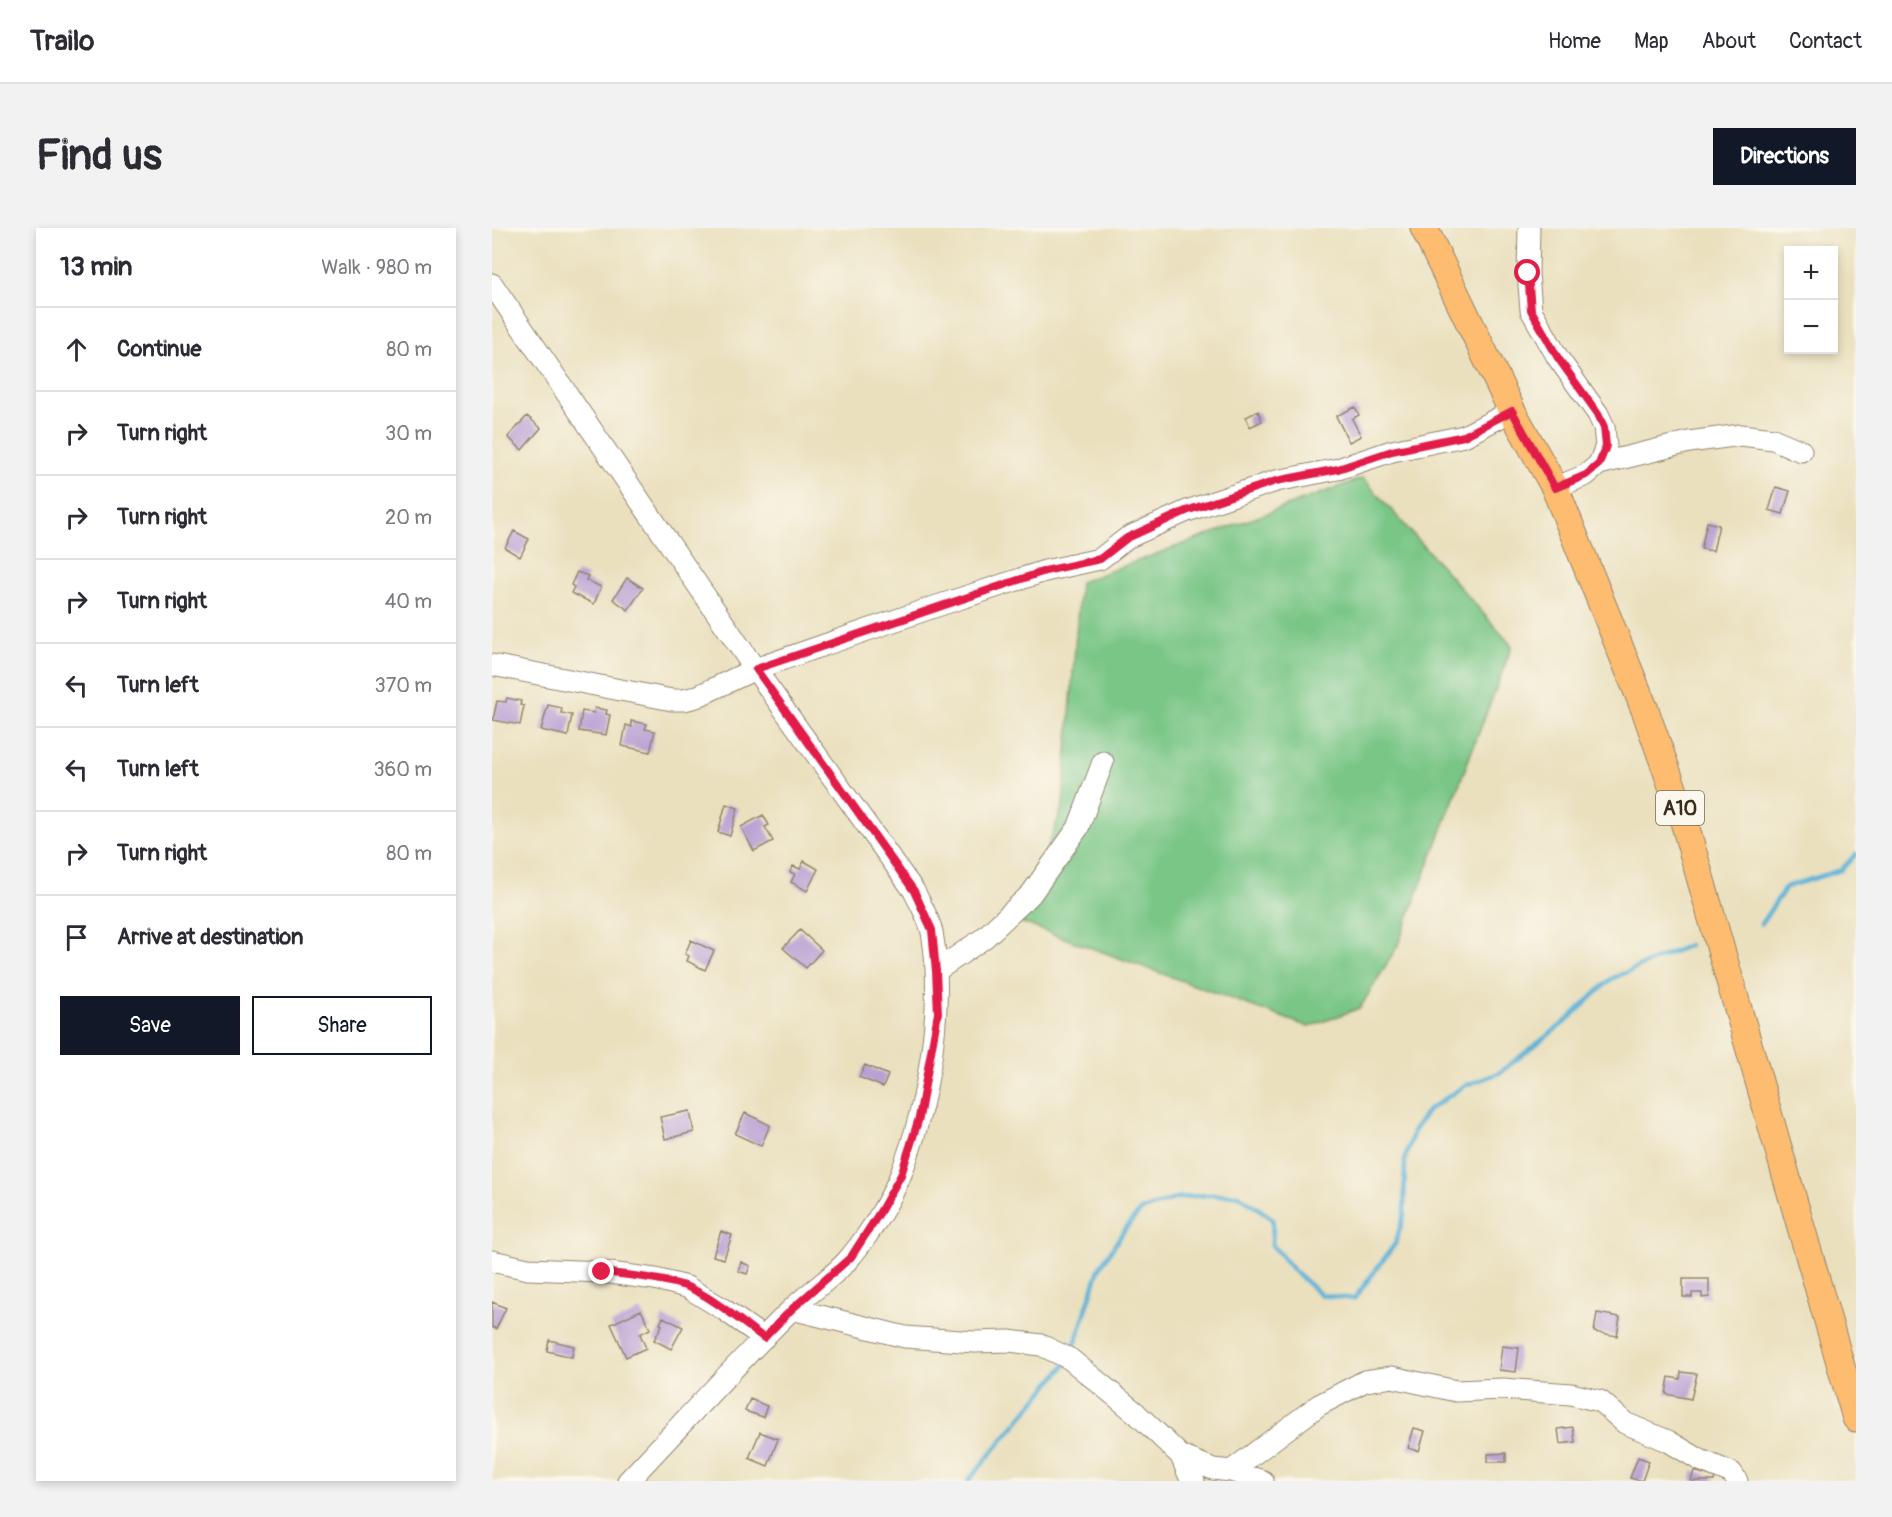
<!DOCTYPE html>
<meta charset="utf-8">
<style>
body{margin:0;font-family:Pangolin,sans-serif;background:#f2f2f3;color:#2b2b33}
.controls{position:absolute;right:18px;top:18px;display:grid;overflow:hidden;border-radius:0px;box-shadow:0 3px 9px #0003}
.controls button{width:54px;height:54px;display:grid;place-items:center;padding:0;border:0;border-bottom:2px solid #e1e1e2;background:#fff;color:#2b2b33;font:30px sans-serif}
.stop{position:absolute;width:18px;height:18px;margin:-14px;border:4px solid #e11d48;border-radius:50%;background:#fff}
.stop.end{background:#e11d48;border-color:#fff;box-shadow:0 2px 6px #0008}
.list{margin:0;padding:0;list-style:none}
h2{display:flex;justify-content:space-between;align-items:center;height:78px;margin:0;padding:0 24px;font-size:26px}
h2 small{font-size:20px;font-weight:400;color:#7c7c81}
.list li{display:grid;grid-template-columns:39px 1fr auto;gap:18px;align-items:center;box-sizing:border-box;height:84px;padding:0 24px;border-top:2px solid #e1e1e2}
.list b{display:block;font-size:22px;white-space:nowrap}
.list em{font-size:20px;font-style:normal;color:#7c7c81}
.actions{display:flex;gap:12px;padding:18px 24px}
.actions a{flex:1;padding:14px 0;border:2px solid #111827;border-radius:0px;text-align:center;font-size:21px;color:#111827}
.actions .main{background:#111827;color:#fff}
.icon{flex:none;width:33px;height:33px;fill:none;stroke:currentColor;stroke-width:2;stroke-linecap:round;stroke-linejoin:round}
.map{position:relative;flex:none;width:1364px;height:1253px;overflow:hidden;border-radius:0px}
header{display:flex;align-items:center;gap:36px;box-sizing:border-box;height:84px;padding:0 30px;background:#fff;border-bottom:2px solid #e1e1e2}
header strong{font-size:28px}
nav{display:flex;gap:33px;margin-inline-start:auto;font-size:21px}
.intro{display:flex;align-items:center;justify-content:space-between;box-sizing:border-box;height:144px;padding:0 36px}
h1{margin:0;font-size:42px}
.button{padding:15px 27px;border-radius:0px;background:#111827;color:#fff;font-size:21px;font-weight:700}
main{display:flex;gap:36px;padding:0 36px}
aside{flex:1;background:#fff;border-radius:0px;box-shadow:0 3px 9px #0003}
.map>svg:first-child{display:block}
</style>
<header>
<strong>Trailo</strong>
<nav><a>Home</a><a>Map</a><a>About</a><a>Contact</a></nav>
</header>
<div class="intro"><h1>Find us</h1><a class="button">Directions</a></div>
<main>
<aside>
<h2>13 min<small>Walk · 980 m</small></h2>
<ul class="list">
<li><svg class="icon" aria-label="ahead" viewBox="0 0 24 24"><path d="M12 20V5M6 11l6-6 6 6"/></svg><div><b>Continue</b></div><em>80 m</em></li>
<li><svg class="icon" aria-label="right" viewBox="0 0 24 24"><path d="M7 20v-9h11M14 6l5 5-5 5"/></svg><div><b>Turn right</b></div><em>30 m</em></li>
<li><svg class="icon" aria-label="right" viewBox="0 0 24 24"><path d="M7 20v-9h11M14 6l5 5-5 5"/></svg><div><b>Turn right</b></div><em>20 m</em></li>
<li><svg class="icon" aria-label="right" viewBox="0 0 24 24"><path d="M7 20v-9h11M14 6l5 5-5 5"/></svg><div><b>Turn right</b></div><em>40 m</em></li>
<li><svg class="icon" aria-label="left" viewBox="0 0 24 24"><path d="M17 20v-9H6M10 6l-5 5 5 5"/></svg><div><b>Turn left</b></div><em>370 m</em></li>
<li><svg class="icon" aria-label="left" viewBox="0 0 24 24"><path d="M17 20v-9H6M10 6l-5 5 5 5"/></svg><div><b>Turn left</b></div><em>360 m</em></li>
<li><svg class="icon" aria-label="right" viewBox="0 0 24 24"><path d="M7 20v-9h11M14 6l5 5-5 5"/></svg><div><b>Turn right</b></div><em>80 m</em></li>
<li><svg class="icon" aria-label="arrive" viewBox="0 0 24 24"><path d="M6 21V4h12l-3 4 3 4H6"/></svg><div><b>Arrive at destination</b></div></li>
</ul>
<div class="actions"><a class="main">Save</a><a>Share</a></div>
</aside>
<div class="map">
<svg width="1364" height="1253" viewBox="0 0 1364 1253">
<rect width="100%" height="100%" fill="#fbf7ec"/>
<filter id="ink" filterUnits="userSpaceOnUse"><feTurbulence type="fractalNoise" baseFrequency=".0167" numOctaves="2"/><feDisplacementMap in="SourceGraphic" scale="12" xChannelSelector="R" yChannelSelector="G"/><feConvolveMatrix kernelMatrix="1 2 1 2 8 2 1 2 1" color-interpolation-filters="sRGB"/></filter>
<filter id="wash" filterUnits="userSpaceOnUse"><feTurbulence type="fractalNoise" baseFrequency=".008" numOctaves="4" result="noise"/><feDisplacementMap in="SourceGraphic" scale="24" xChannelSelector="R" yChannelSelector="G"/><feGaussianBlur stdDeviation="1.35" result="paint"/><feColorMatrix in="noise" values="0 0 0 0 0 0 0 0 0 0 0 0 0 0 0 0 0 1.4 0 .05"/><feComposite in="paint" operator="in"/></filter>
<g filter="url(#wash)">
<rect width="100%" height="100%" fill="#eae0be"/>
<!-- green -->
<path fill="#79c686" stroke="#5a7852" stroke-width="1.5" d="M871,250L1020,418L905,719L868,780L817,799L528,694L571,578L588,354Z"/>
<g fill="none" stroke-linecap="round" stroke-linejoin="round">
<!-- stream -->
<path stroke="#5bb2d8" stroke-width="4.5" d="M1269,696L1294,659L1349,642L1364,626
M580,1126L607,1041L631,1004L648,983L685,970L713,967H747L781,991L780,1017L802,1043L829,1067L862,1071L903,1016L912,987L913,930L922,902L936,882L972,858L1007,845L1072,795L1119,751L1197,717
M476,1253L574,1136"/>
</g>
<g id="blocks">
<!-- building -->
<path fill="#b79ed3" d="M863,179L867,187L860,191L869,208L857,214L844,188Z
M766,183L770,193L758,199L754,189Z
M35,188L49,200L30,222L16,209Z
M1284,259L1298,263L1291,286L1277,282Z
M1215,294L1227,297L1221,323L1209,321Z
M22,303L37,311L28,329L13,320Z
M85,344L96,348L94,352L109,359L102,376L79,365L82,359L79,357Z
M135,350L151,360L136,382L121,371Z
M15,470L29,473L28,477L32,478L28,497L1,492L5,473L14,474Z
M56,477L70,480L69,485L80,487L76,508L49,502Z
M103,480L115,482L114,486L118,487L114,507L87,503L90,483L102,485Z
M139,493L155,496L153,501L163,503L158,524L130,518L134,497L140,499Z
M234,576L246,580L238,608L226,604Z
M271,587L277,597L273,599L281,613L262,623L249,599Z
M312,633L326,641L315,663L299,654L303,646L298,644L301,638L308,641Z
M308,702L330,722L314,740L291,720Z
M199,712L222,723L213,742L195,733L197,728L193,726Z
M373,837L396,847L391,859L367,849Z
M198,883L202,904L173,911L168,889Z
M253,885L278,897L269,918L243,906Z
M229,1003L240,1007L232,1031L221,1028Z
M249,1034L258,1038L255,1046L246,1043Z
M1191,1051H1217V1069L1210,1070V1065H1200V1069H1191Z
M0,1074L14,1080L4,1101L0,1099Z
M149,1082L158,1101L148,1106L154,1120L134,1129L119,1096Z
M1105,1085L1128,1089L1125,1108L1102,1104Z
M171,1089L191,1099L179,1121L162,1112L170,1097L168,1096Z
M57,1112L82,1118L80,1129L55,1123Z
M1010,1118L1027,1120L1024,1144L1007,1142Z
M1189,1144L1205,1146L1199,1171L1174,1166L1177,1149L1188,1151Z
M258,1171L275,1178L271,1189L253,1183Z
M1081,1199L1083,1214L1068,1216L1066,1201Z
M922,1200L933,1203L927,1223L916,1220Z
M268,1204L286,1211L276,1238L257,1230Z
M1014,1225V1234H996V1226Z
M1146,1229L1157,1233L1150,1253L1138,1250Z
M1202,1243L1223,1249L1222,1253H1199Z"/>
</g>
</g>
<g filter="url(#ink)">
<use href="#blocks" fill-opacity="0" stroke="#92856e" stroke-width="1.5"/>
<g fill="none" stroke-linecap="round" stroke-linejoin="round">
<defs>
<path id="minor" d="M1037,0L1036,45L1039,82L1066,130L1106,186L1112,199L1114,218L1107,236
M0,56L263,441L422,663C428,676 437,690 440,704C453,778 436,876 409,946C399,972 378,1005 360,1027C345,1047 317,1064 299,1082C243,1137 190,1196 136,1253
M1063,260L1094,247L1107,236L1197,214L1249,207L1281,211L1309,223
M0,437L180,472H192L204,469L263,441L439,380L553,343L608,331L635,310L695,283L784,253L846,241L900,223L972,208L1020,183
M444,743L492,710L539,666L586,600L611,534
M0,1033L36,1041L110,1044L163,1051L195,1059L231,1081L272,1110
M300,1081L413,1109L483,1114L517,1113L549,1117L578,1131L644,1185L689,1228L696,1245L702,1253
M689,1228L721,1241L739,1243L771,1253
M739,1243L827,1177L873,1153L900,1149L964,1163L1011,1161L1079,1166L1108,1173L1133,1195L1176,1213L1208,1232L1240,1245L1245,1253"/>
<path id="major" d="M932,0L1020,183L1063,260L1153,482L1189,583L1364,1190"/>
</defs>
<!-- minor casing -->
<use href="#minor" stroke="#92856e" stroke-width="23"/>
<!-- major casing -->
<use href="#major" stroke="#92856e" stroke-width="29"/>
<!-- minor -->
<use href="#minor" stroke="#fff" stroke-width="21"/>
<!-- major -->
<use href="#major" stroke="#fdbc6f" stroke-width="27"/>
</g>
</g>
<g fill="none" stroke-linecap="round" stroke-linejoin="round" filter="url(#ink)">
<!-- route -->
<path stroke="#e11d48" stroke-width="8" d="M110,1044C137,1047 166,1050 193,1058C216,1066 251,1095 272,1110L300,1081L359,1029L388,984L409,947L427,890L446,785L444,743L440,702L422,663L264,441L553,343L608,331L635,310L694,283L784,253L846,241L900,223L972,208L1020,183L1063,260L1094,247L1107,236L1114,218L1112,199L1106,186L1066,130L1039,82L1036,45"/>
</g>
<g text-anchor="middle" stroke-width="4.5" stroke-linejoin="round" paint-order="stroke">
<!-- shield labels -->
<rect fill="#fbf7ec" stroke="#75685c" stroke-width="1.5" x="1164" y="563" width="48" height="34" rx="4.5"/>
<g font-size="20" font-weight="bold" fill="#3b2a1e">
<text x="1188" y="587">A10</text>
</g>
</g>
</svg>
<div class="controls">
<button>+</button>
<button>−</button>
</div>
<div class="stop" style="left:1036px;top:45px"></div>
<div class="stop end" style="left:110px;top:1044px"></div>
</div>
</main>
